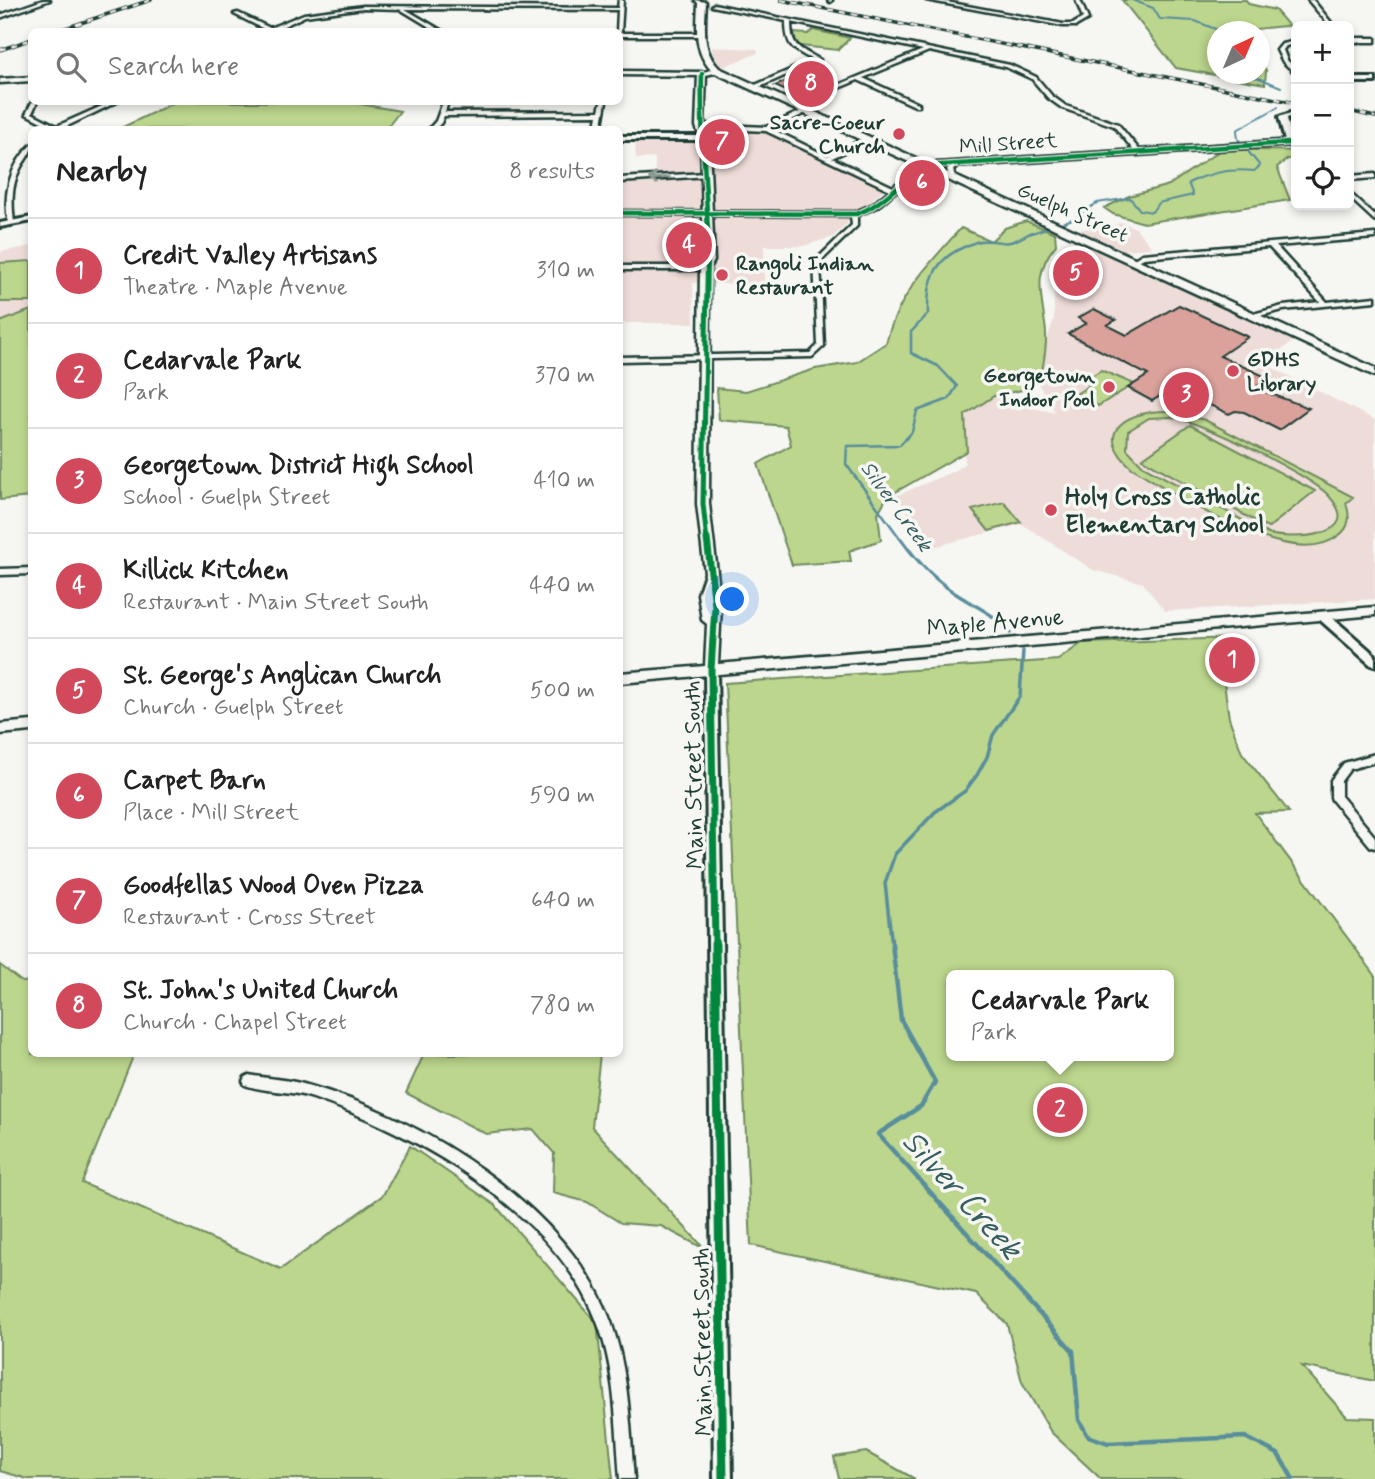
<!DOCTYPE html>
<meta charset="utf-8">
<style>
body{margin:0;font-family:Mynerve,sans-serif;background:#f6f6f6;color:#222}
.controls{position:absolute;right:21px;top:21px;display:grid;overflow:hidden;border-radius:10px;box-shadow:0 4px 10px #0003}
.controls button{width:63px;height:63px;display:grid;place-items:center;padding:0;border:0;border-bottom:2px solid #e0e0e0;background:#fff;color:#222;font:35px sans-serif}
.compass{position:absolute;left:1207px;top:21px;width:63px;height:63px;border-radius:50%;background:#fff;box-shadow:0 4px 10px #0003;rotate:44deg}
.you{position:absolute;left:733px;top:600px;width:24px;height:24px;margin:-18px;border:5px solid #fff;border-radius:50%;background:#1a73e8;box-shadow:0 0 0 10px #1a73e833}
.badge{display:grid;place-items:center;width:46px;height:46px;border-radius:50%;background:#d1495b;color:#fff;font-size:23px;font-weight:700}
.pin{position:absolute;translate:-50% -50%;border:4px solid #fff;box-shadow:0 2px 7px #0006}
.popup{position:absolute;left:946px;top:970px;width:228px;height:91px;box-sizing:border-box;display:grid;place-content:center;border-radius:10px;background:#fff;filter:drop-shadow(0 2px 5px #0005);font-size:23px;white-space:nowrap;color:#767676}
.popup b{font-size:26px;color:#222}
.popup::after{content:'';position:absolute;left:50%;top:100%;margin-left:-14px;border:14px solid transparent;border-top-color:#fff}
.list{margin:0;padding:0;list-style:none}
h2{display:flex;justify-content:space-between;align-items:center;height:91px;margin:0;padding:0 28px;font-size:30px}
h2 small{font-size:23px;font-weight:400;color:#767676}
.list li{display:grid;grid-template-columns:46px 1fr auto;gap:21px;align-items:center;box-sizing:border-box;height:105px;padding:0 28px;border-top:2px solid #e0e0e0}
.list b{display:block;font-size:26px;white-space:nowrap}
.list p{margin:0;font-size:23px;white-space:nowrap;color:#767676}
.list em{font-size:23px;font-style:normal;color:#767676}
.icon{flex:none;width:38px;height:38px;fill:none;stroke:currentColor;stroke-width:2;stroke-linecap:round;stroke-linejoin:round}
.map{position:relative;flex:none;width:1375px;height:1479px;overflow:hidden}
.search{position:absolute;background:#fff;box-shadow:0 4px 10px #0003;left:28px;top:28px;width:595px;height:77px;display:flex;align-items:center;gap:18px;box-sizing:border-box;padding:0 24px;border-radius:10px;color:#767676;font-size:26px}
.panel{position:absolute;background:#fff;box-shadow:0 4px 10px #0003;left:28px;top:126px;width:595px;height:931px;border-radius:10px}
.map>svg:first-child{display:block}
</style>
<div class="map">
<svg width="1375" height="1479" viewBox="0 0 1375 1479">
<rect width="100%" height="100%" fill="#f6f6f2"/>
<filter id="ink" filterUnits="userSpaceOnUse"><feTurbulence type="fractalNoise" baseFrequency=".0143" numOctaves="2"/><feDisplacementMap in="SourceGraphic" scale="14" xChannelSelector="R" yChannelSelector="G"/><feConvolveMatrix kernelMatrix="1 2 1 2 8 2 1 2 1" color-interpolation-filters="sRGB"/></filter>
<g filter="url(#ink)">
<!-- built -->
<path fill="#eedcd8" d="M712,47L757,49L758,53L722,67L713,60Z
M709,123L765,124L889,184L833,237L803,246H764V285L693,283L694,323H620V184L655,181V158L636,159L635,141L709,142Z
M1121,222L1136,228L1152,248L1123,250L1077,229L1110,228Z
M31,246V310L0,322V252Z
M1093,247L1295,340L1263,363L1375,420V599L1165,611L1143,583L1093,570L1022,524L933,547L896,496L954,471L965,463L963,420L984,396L1004,393L1033,408L1056,413L1034,377L1054,319V281L1064,261Z"/>
<!-- green -->
<path fill="#bcd68d" stroke="#6e8a60" stroke-width="2" fill-rule="evenodd" d="M1122,0H1246L1249,4L1275,10L1289,26C1264,27 1243,32 1218,32V74H1260V64L1266,70L1265,84L1176,68Z
M813,30L850,38L838,50L800,46L795,41L794,33L808,34Z
M175,102H349L400,111L386,129H119Z
M1222,149L1296,151V158L1288,159L1277,167L1290,200L1144,223L1113,214L1104,208L1129,196L1169,185Z
M1026,221L1055,233L1056,245C1033,272 1041,293 1045,324C1048,340 1044,364 1040,379L1022,390L994,396L965,415L967,451L887,497L878,513L881,540L849,551L851,561L792,565L758,464L791,445L786,426L719,420L717,388L746,391L815,369L857,362L886,343C898,295 928,265 961,228L991,241L1005,228Z
M31,261V302H0V263Z
M31,310V497L0,500V322Z
M1101,370L1134,384L1098,406L1076,394L1090,385L1083,381Z
M1169,411L1205,420L1353,497L1346,503C1350,516 1351,527 1338,536C1290,573 1176,494 1132,468C1090,431 1129,410 1169,411ZM1171,417C1198,420 1312,476 1329,496C1367,538 1292,540 1268,534L1143,466L1127,449L1128,431L1149,418Z
M1190,425L1315,491L1268,528L1142,459Z
M1004,502L1021,522L989,531L972,510Z
M1236,638L1222,669L1229,718L1242,753L1289,812L1255,813L1375,975V1381L1302,1366L1347,1417L1375,1418V1479H1101L1051,1432L1022,1382L1007,1324L976,1294L751,1245L725,683L1058,660L1082,643ZM1168,975V1056H951V975Z
M0,965L22,982L31,981L32,1054H134L82,1183L281,1269L383,1195L410,1146L495,1205L597,1323L613,1479H28L0,1471Z
M424,1054H600L592,1127L705,1249L661,1226L621,1223L587,1202L553,1193L554,1153L533,1129L486,1134L406,1093Z
M866,1452L915,1479H839L834,1457Z"/>
<g fill="none" stroke-linecap="round" stroke-linejoin="round">
<!-- stream-far3 -->
<path stroke="#598d9c" stroke-width="2" d="M1132,0L1153,8L1160,19L1195,21L1223,32
M1230,74L1259,78L1281,87
M1029,234L1073,219L1097,203L1130,198L1140,210L1152,212L1158,203L1193,195L1188,183C1210,172 1230,168 1254,171L1260,166L1238,139L1237,130L1278,107"/>
<!-- stream-far2 -->
<path stroke="#598d9c" stroke-width="2.5" d="M902,541L846,464L847,446L900,445L912,432L917,411L949,399L957,386L938,366L911,353V332L928,314C927,283 933,260 964,247C969,245 974,242 980,241C1009,239 1000,250 1032,232"/>
<!-- stream-far1 -->
<path stroke="#598d9c" stroke-width="3.5" d="M901,539C918,563 936,582 961,597C980,609 996,615 1010,633
M892,946L885,883L895,854L935,812L965,791L977,775L987,757L993,735L1020,696L1023,651"/>
<!-- stream -->
<path stroke="#598d9c" stroke-width="4.5" d="M892,944L901,1020L935,1082L921,1106L878,1134L1073,1351L1079,1420L1088,1436L1108,1443L1245,1437L1278,1454L1293,1479"/>
</g>
<!-- building -->
<path fill="#dba19b" stroke="#1f3d34" stroke-width="2" d="M798,76L809,78L825,85L814,90L802,84L786,91L775,86Z
M1179,305L1248,337L1220,356L1262,375L1265,380L1255,388L1309,408L1279,430L1244,412L1235,411L1229,414L1173,388L1152,401L1128,388L1148,375L1068,334L1086,323L1078,318L1094,309L1116,320L1107,325L1127,335Z"/>
<g fill="none" stroke-linecap="round" stroke-linejoin="round">
<defs>
<path id="minor" d="M43,0H50L0,18V15Z
M619,0H623L621,32L620,33V32H617L618,10L405,9L444,32H438L400,9L363,8L305,16L271,32H264L266,30L234,14L238,13L270,28L304,14L363,6L618,8Z
M828,0H832V1L830,2Z
M926,0H936L1063,24H1073L1083,18L1076,0H1080L1088,19L1076,26H1063Z
M1308,0H1313L1334,26H1330Z
M714,4L1010,65L1036,77L1052,96L1066,106L1118,124L1141,152L1136,153L1114,126L1062,108L1048,98L1032,79L1006,67L929,51L863,78L919,104V106H915L858,80L796,106H792V104L923,50L791,22C791,48 800,48 820,60L755,89L753,88V86L813,60C792,49 786,46 786,21L712,6Z
M704,33L705,34L702,36H620V33Z
M1349,38H1375V42H1349Z
M1296,41V44L1286,46L1283,50L1287,60L1296,69V74L1283,62L1277,50L1282,44Z
M620,71L702,72L705,74L702,76L620,75Z
M32,77V81L0,83V79Z
M32,102H37L32,113L57,126L111,102H117L59,130H51L53,128L26,114Z
M443,102H448L445,112L599,111L601,102H606L601,130H595L598,115L444,116L441,123L434,130H428L436,121Z
M806,109L809,111L808,112L772,129L827,156L866,138H870V140L832,158L893,187L915,169L927,164L930,166L911,178L877,207L857,216V226L820,262L824,346L812,357L620,361V357L810,353L818,345L814,262L852,225L851,216L620,215V211L855,212L873,204L890,190L766,131L700,128L697,126L700,124L766,127Z
M1287,142H1291L1296,146V151L1287,144Z
M32,144C32,154 23,161 19,171C11,187 12,205 14,223L9,224C2,196 10,164 32,144Z
M960,162L965,163L953,170L955,177L950,178L947,169Z
M706,173L708,174V176L620,182V178Z
M1375,174V178L1349,180V176Z
M1349,192L1375,216V221L1349,197Z
M1375,234V238L1276,246L1327,302L1375,297V301L1283,310L1255,317L1253,316V314L1283,306L1320,302L1269,247L1144,258L1134,263L1131,261L1142,254Z
M620,266H705L708,268L705,270H620Z
M32,568V574L0,575V569Z
M1375,754V762L1350,769L1341,781V796L1375,837V848L1371,847L1332,800L1331,797V780L1344,763Z
M249,1075C268,1079 288,1079 307,1085C420,1116 569,1207 611,1322C629,1372 630,1427 634,1479H620C616,1428 616,1375 599,1327C560,1215 419,1134 313,1098C291,1090 266,1093 245,1085L243,1081L245,1077Z"/>
<path id="tertiary" d="M1349,78H1375V82H1349Z
M1296,111V115L1287,118L1293,143L1289,145L927,168L923,166L927,164L1285,141L1279,117Z
M620,136H701L705,138L701,140H620Z
M32,217V221L0,227V223Z
M1323,612L1327,613L1375,655V666L1371,665L1319,619L1317,616L1319,613Z
M711,666L717,670L732,1479H714L705,670Z"/>
<path id="secondary" d="M716,68L720,70L719,72L706,75L704,126L709,142L714,261L710,268L709,504L721,606L718,664L1375,607V615L620,683V673L705,666L707,624L702,620L698,594L705,573L697,504L700,268L704,261L701,142L696,126L698,74Z
M32,721V731L0,734V724Z"/>
<path id="primary" d="M695,0L706,2C705,26 701,50 719,68L1375,368V376L713,72C693,52 697,29 698,3Z"/>
</defs>
<!-- minor casing -->
<use href="#minor" stroke="#1f3d34" stroke-width="5"/>
<!-- tertiary casing -->
<use href="#tertiary" stroke="#1f3d34" stroke-width="6"/>
<!-- secondary casing -->
<use href="#secondary" stroke="#1f3d34" stroke-width="5"/>
<!-- primary casing -->
<use href="#primary" stroke="#1f3d34" stroke-width="5"/>
<!-- minor -->
<use href="#minor" fill="#f6f6f2" fill-rule="evenodd"/>
<!-- tertiary -->
<use href="#tertiary" fill="#f6f6f2" fill-rule="evenodd"/>
<!-- secondary -->
<use href="#secondary" fill="#f6f6f2" fill-rule="evenodd"/>
<!-- primary -->
<use href="#primary" fill="#f6f6f2" fill-rule="evenodd"/>
<defs>
<path id="rail" d="M781,0L1296,103
M53,32L151,0
M0,50L32,39
M1349,111L1375,117"/>
</defs>
<!-- rail casing -->
<use href="#rail" stroke="#1f3d34" stroke-width="3.5"/>
<!-- rail -->
<use href="#rail" stroke="#f6f6f2" stroke-width="2" stroke-dasharray="6" stroke-linecap="butt"/>
<defs>
<path id="cycleway-far3" d="M702,74C700,127 706,180 708,234
M620,213L856,214C884,205 901,179 927,166L1289,143"/>
<path id="cycleway-far2" d="M707,541L703,504L708,232"/>
<path id="cycleway-far1" d="M707,539L715,606L711,670L715,946"/>
<path id="cycleway" d="M715,944L723,1479"/>
</defs>
<!-- cycleway-far3 casing -->
<use href="#cycleway-far3" stroke="#f6f6f2" stroke-width="7"/>
<!-- cycleway-far2 casing -->
<use href="#cycleway-far2" stroke="#f6f6f2" stroke-width="9"/>
<!-- cycleway-far1 casing -->
<use href="#cycleway-far1" stroke="#f6f6f2" stroke-width="11"/>
<!-- cycleway casing -->
<use href="#cycleway" stroke="#f6f6f2" stroke-width="13"/>
<!-- cycleway-far3 -->
<use href="#cycleway-far3" stroke="#00873e" stroke-width="4.5"/>
<!-- cycleway-far2 -->
<use href="#cycleway-far2" stroke="#00873e" stroke-width="5"/>
<!-- cycleway-far1 -->
<use href="#cycleway-far1" stroke="#00873e" stroke-width="7"/>
<!-- cycleway -->
<use href="#cycleway" stroke="#00873e" stroke-width="9"/>
</g>
<!-- one-way arrows -->
<defs><path id="oneway-shaft" d="M-6 0H5M1.5-3L5.5 0L1.5 3" fill="none" stroke-width="1.6" stroke-linecap="round" stroke-linejoin="round" transform="scale(1.75)"/></defs>
<use stroke="#8a9a93" href="#oneway-shaft" transform="translate(659 178) rotate(177)"/>
</g>
<!-- markers -->
<g fill="#d1495b" stroke="#f6f6f2" stroke-width="2.5">
<circle cx="899" cy="134" r="7"/>
<circle cx="722" cy="275" r="7"/>
<circle cx="1233" cy="371" r="7"/>
<circle cx="1109" cy="387" r="7"/>
<circle cx="1051" cy="510" r="7"/>
</g>
<g text-anchor="middle" stroke-width="7" stroke-linejoin="round" paint-order="stroke">
<!-- far-poi labels -->
<g font-size="21" font-weight="bold" fill="#1f3d34" stroke="#f6f6f2" text-anchor="end">
<text x="885" y="129">Sacre-Coeur<tspan x="885" dy="24">Church</tspan></text>
<text x="736" y="270" text-anchor="start">Rangoli Indian<tspan x="736" dy="24">Restaurant</tspan></text>
<text x="1247" y="366" text-anchor="start">GDHS<tspan x="1247" dy="24">Library</tspan></text>
<text x="1095" y="382">Georgetown<tspan x="1095" dy="24">Indoor Pool</tspan></text>
</g>
<!-- far-street labels -->
<g font-size="21" fill="#1f3d34" stroke="#f6f6f2">
<text transform="translate(1008 143) rotate(-4)" y="7">Mill Street</text>
<text transform="translate(1073 212) rotate(24)" y="7">Guelph Street</text>
</g>
<!-- far-water labels -->
<g font-size="21" font-style="italic" fill="#375e5f" stroke="#f6f6f2">
<text transform="translate(897 506) rotate(54)" y="7">Silver Creek</text>
</g>
<!-- poi labels -->
<g font-size="24" font-weight="bold" fill="#1f3d34" stroke="#f6f6f2" text-anchor="start">
<text x="1065" y="504">Holy Cross Catholic<tspan x="1065" dy="28">Elementary School</tspan></text>
</g>
<!-- street labels -->
<g font-size="24" fill="#1f3d34" stroke="#f6f6f2">
<text transform="translate(995 622) rotate(-5)" y="8">Maple Avenue</text>
<text transform="translate(693 775) rotate(-91)" y="8">Main Street South</text>
<text transform="translate(702 1342) rotate(-91)" y="8">Main Street South</text>
</g>
<!-- near-water labels -->
<g font-size="32" font-style="italic" fill="#375e5f" stroke="#f6f6f2">
<text transform="translate(963 1194) rotate(48)" y="11">Silver Creek</text>
</g>
</g>
</svg>
<div class="controls">
<button>+</button>
<button>−</button>
<button><svg class="icon" aria-label="locate" viewBox="0 0 24 24"><circle cx="12" cy="12" r="6"/><path d="M12 2v4M12 18v4M2 12h4M18 12h4"/></svg></button>
</div>
<svg class="compass" viewBox="-18 -18 36 36"><path d="M0-13l5 13h-10z" fill="#e53935"/><path d="M0 13l5-13h-10z" fill="#767676"/></svg>
<div class="you"></div>
<div class="pin badge" style="left:1232px;top:660px">1</div>
<div class="pin badge" style="left:1060px;top:1110px">2</div>
<div class="popup"><b>Cedarvale Park</b>Park</div>
<div class="pin badge" style="left:1186px;top:395px">3</div>
<div class="pin badge" style="left:689px;top:245px">4</div>
<div class="pin badge" style="left:1076px;top:273px">5</div>
<div class="pin badge" style="left:922px;top:183px">6</div>
<div class="pin badge" style="left:722px;top:142px">7</div>
<div class="pin badge" style="left:811px;top:84px">8</div>
<div class="search"><svg class="icon" aria-label="search" viewBox="0 0 24 24"><circle cx="10" cy="10" r="6"/><path d="M15 15l6 6"/></svg>Search here</div>
<section class="panel">
<h2>Nearby<small>8 results</small></h2>
<ul class="list">
<li><span class="badge">1</span><div><b>Credit Valley Artisans</b><p>Theatre · Maple Avenue</p></div><em>310 m</em></li>
<li><span class="badge">2</span><div><b>Cedarvale Park</b><p>Park</p></div><em>370 m</em></li>
<li><span class="badge">3</span><div><b>Georgetown District High School</b><p>School · Guelph Street</p></div><em>410 m</em></li>
<li><span class="badge">4</span><div><b>Killick Kitchen</b><p>Restaurant · Main Street South</p></div><em>440 m</em></li>
<li><span class="badge">5</span><div><b>St. George's Anglican Church</b><p>Church · Guelph Street</p></div><em>500 m</em></li>
<li><span class="badge">6</span><div><b>Carpet Barn</b><p>Place · Mill Street</p></div><em>590 m</em></li>
<li><span class="badge">7</span><div><b>Goodfellas Wood Oven Pizza</b><p>Restaurant · Cross Street</p></div><em>640 m</em></li>
<li><span class="badge">8</span><div><b>St. John's United Church</b><p>Church · Chapel Street</p></div><em>780 m</em></li>
</ul>
</section>
</div>
